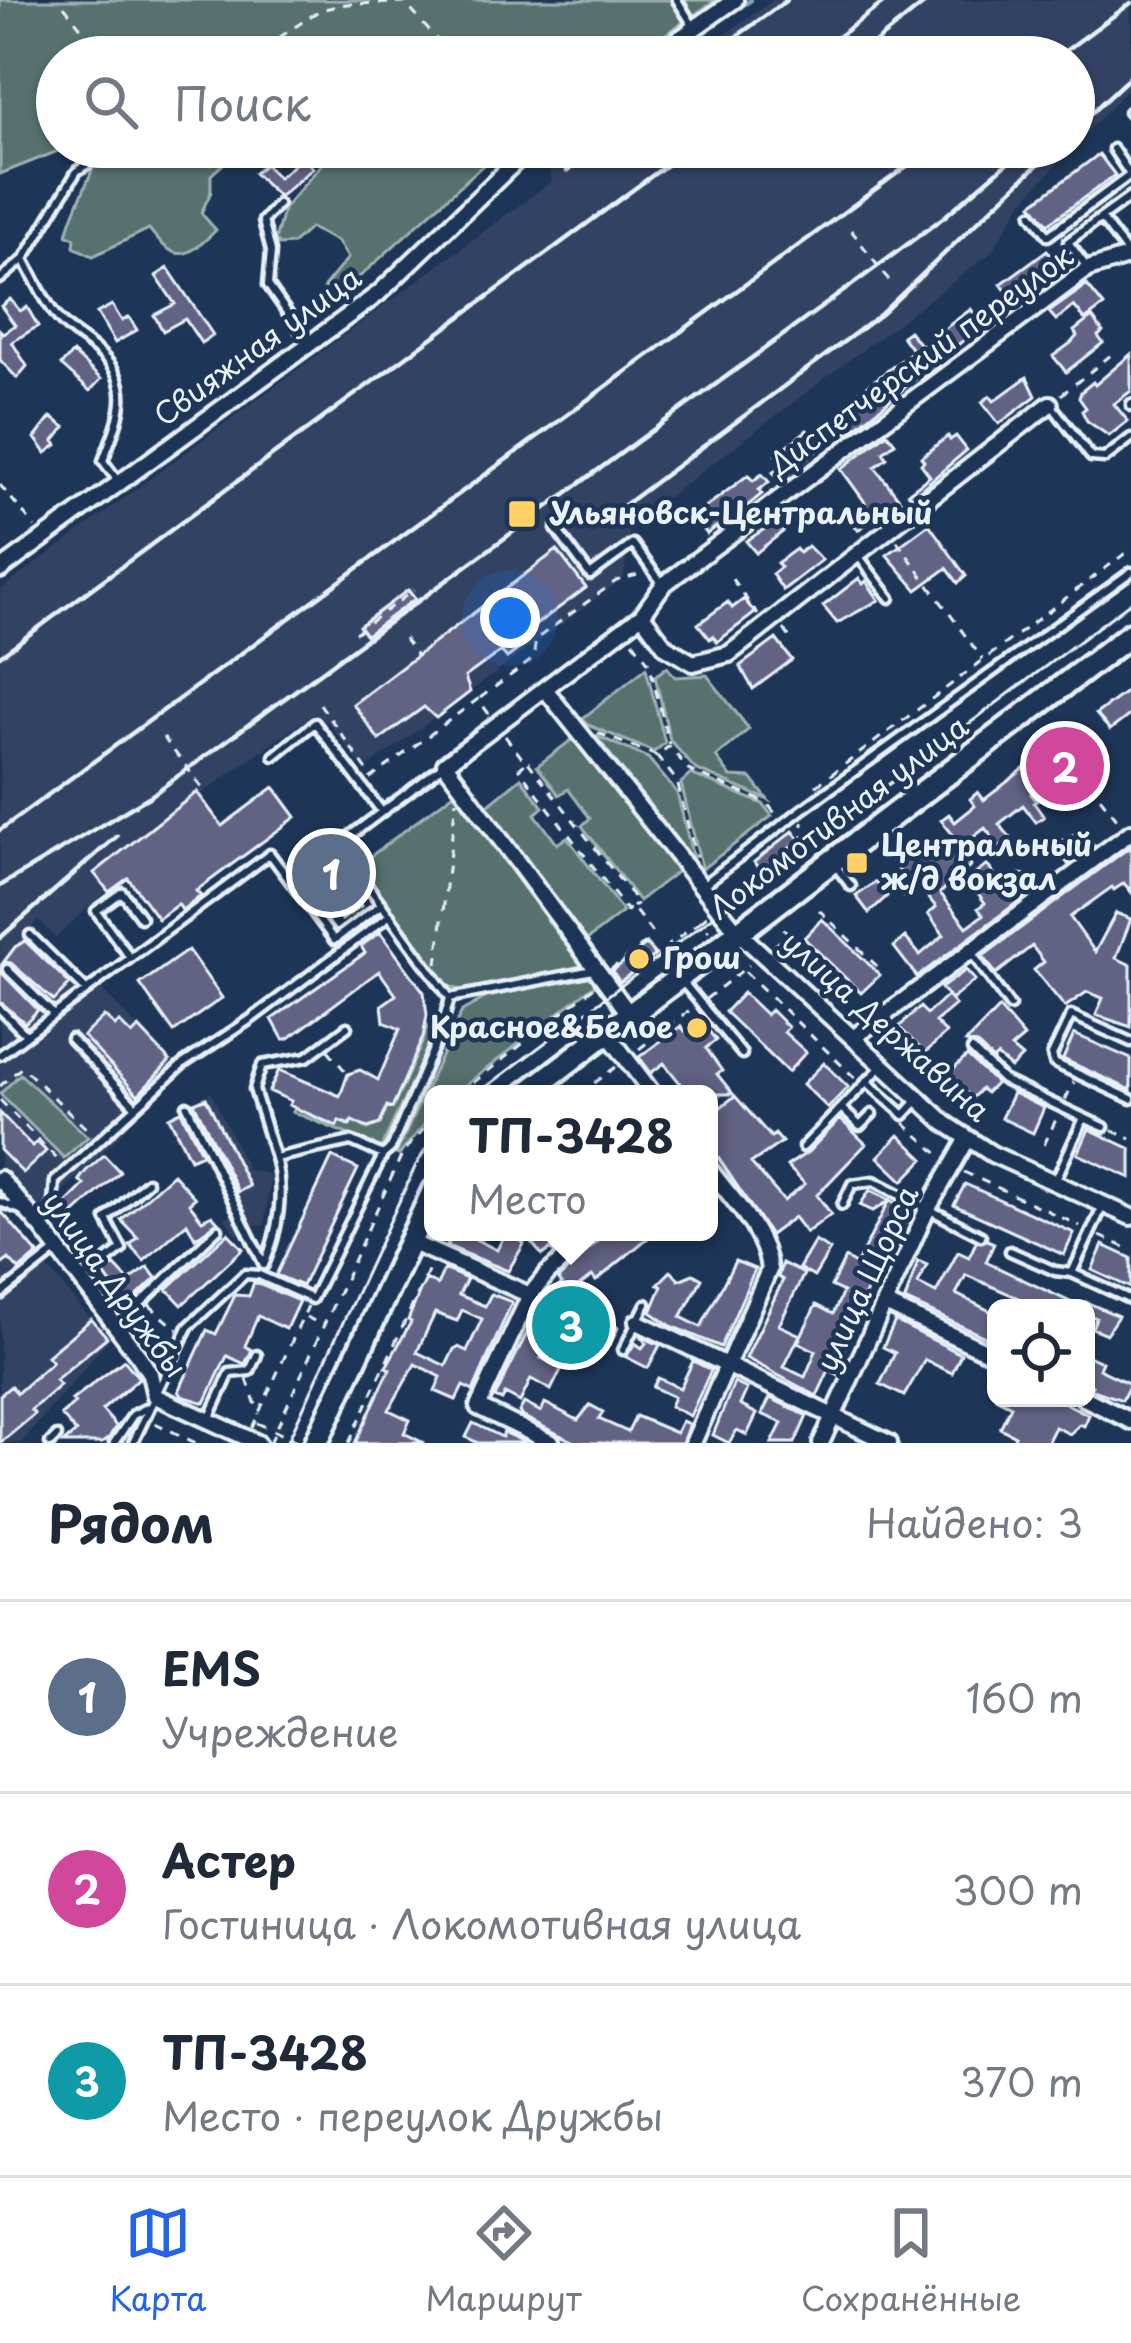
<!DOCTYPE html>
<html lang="ru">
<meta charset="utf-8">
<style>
body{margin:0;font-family:"Playpen Sans",sans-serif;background:#f6f6f7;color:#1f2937}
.controls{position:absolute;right:36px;bottom:36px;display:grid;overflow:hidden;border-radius:18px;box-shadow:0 3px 9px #0004}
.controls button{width:108px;height:108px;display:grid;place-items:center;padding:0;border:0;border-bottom:3px solid #e0e1e3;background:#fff;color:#1f2937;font:60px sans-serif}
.you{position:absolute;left:510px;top:618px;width:42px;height:42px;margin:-30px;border:9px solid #fff;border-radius:50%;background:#1a73e8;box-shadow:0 0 0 18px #1a73e833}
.badge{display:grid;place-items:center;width:78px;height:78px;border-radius:50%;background:#2563eb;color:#fff;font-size:39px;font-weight:700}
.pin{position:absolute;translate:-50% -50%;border:6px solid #fff;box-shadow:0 3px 12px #0006}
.popup{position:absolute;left:424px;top:1085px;width:294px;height:156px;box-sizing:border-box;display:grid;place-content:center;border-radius:18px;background:#fff;filter:drop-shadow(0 3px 9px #0005);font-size:39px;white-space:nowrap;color:#747a83}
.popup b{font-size:45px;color:#1f2937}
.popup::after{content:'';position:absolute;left:50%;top:100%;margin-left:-24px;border:24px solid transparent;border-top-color:#fff}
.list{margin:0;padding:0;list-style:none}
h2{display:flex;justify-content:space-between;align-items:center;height:156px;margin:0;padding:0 48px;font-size:51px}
h2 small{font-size:39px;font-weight:400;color:#747a83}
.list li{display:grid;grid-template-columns:78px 1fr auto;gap:36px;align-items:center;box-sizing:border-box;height:192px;padding:0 48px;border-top:3px solid #e0e1e3}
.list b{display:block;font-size:45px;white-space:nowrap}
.list p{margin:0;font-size:39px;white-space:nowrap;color:#747a83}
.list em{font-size:39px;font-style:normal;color:#747a83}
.icon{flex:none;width:66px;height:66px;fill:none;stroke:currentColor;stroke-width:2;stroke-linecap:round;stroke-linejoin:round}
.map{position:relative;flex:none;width:1131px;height:1443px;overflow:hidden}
.search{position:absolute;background:#fff;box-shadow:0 3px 9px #0004;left:36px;right:36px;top:36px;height:132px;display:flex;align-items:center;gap:30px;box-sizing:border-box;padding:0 42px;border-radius:66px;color:#747a83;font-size:45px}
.sheet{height:732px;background:#fff}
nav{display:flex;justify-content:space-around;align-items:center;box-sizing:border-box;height:168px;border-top:3px solid #e0e1e3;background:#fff;font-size:33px;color:#747a83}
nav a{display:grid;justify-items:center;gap:6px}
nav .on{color:#2563eb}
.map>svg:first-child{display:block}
</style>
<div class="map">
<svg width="1131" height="1443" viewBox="0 0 1131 1443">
<rect width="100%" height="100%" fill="#1d3557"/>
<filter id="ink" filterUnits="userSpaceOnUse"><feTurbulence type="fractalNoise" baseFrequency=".00833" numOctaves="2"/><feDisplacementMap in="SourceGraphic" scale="24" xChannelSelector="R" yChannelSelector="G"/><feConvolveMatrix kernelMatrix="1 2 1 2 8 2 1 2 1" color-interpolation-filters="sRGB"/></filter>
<g filter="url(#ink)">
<!-- built -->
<path fill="#324264" d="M773,0H1131V85L1074,146V57H693Z
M567,147H1073L1024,200L991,253L630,526L624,578L364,770L329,724L315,713L201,794L214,813L96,900L56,938L38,920L30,930L97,993L102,990L181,1073L38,1216L0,1171V590L552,181L548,160Z
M211,1092L248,1170L271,1174L264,1226L252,1224L237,1235L224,1218L231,1215L201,1156L188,1161L165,1117Z
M0,1210L108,1340L21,1443H0Z"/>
<!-- green -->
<path fill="#57716e" stroke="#a0b1b3" stroke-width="3" d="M0,0H716L632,57H57V147H503L335,299L324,297V287L348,258L338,242L310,228L292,244L279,245L275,240L284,208L322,164L297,148L229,159L211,175V192L201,213L216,230C187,259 176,264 149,229L93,256L74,247L75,238L67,235C74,203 93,180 97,149H63L0,174Z
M667,667L675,677L707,675L749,729L716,757L731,777L751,778L768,800L695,769L670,740L655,676Z
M646,668L665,743L654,752L588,725L583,718Z
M595,735L648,758L677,793L694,862Z
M574,738L679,870L639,901L582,826L590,818L568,789L559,795L537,766Z
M691,774L763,804L772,816L702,869L681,783Z
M521,778L543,807L535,814L557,844L567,837L623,912L583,943L484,808Z
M454,793L583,968L463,991L446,985L359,865Z
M589,976L596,984L454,1094H433V1114L399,1155L396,1154L462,1011L487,997Z
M426,1023L433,1038L381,1148L293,1112L295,1108L336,1127L339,1121L350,1126L355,1116L358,1124L368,1129L379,1124L383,1115L380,1103L393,1108L424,1038Z
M20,1074L88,1137L64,1158L0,1094Z"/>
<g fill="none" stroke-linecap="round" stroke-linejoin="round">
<!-- stream -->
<path stroke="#84a2b5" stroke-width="4.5" d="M683,44L751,0
M528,159L543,147"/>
</g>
<!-- building -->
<path fill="#626284" stroke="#e8f1f8" stroke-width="3" fill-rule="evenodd" d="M1099,154L1115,175L1048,224L1032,204Z
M303,157L313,168L279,197L254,173L265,164L278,178Z
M1047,250L1064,273L1050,283L1046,278L1021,296L1016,290L1009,295L1001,284Z
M168,268L213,335L201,343L185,319L163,331L154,315L175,304L156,276Z
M1087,285L1104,306L1085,320L1074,306L1056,320L1049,312Z
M10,299L20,311L27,307L38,326L12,342L27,366L17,378L0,360V330L3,333L15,325L1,306Z
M112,305L122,321L129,317L137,330L115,343L97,313Z
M971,309L983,326L936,361L939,366L921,379L919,376L848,434L838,420L859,404L853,397L913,351L902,336L909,331L921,346Z
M1092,317L1103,332L1098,336L1103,343L1066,372L1053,356L1071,343L1077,336L1074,331Z
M73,353L101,379L90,391L61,365Z
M1131,354V391L1114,404L1128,421L1109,436L1087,421L1082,411L1086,408L1079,398L1081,392L1093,382L1095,385Z
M1027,377L1036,396L999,424L982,402L990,396L994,401Z
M51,417L65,427L54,441L57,445L46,453L35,438Z
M807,430L821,447L779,481L773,472L783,464L776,455Z
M887,433L895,443L883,452L887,458L875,467L900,500L858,530L849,518L865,502L841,469Z
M948,436L950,440L956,436L967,450L912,497L908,493L930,476L921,464L924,461L921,457Z
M762,474L769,482L759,490L762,494L718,530L716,527L707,534L694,516L748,475L753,481Z
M777,521L785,530L756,553L746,541Z
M929,524L966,576L958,583L947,568L917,590L887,555Z
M808,546L822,560L783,590L772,574L781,567L777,563L796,549L799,553Z
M557,550L586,588L522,635L527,643L507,658L501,651L465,677L470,692L436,718L424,707L379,740L353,704Z
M859,578L863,584L866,581L879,600L837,623L823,606Z
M408,590L415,599L366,635L359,626Z
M744,599L755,613L717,642L713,636L710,639L698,624L728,602L732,608Z
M776,639L792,660L753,689L740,666Z
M1131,688V714L1110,730L1096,714Z
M1062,739L1090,774L1067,793L1051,773L1033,787L1035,790L1031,794L1037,801L1034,803L1044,817L1036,822L1023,805L999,824L1011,838L1000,847L985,828L962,846L941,820L949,814L955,822L975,806L970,799L978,792L984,800Z
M274,787L296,817L196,891L201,896L182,910L178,904L158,919L128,878L109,892L94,873L197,792L222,826Z
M1081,830L1093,845L1068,864L1054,846Z
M793,831L800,840L760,871L754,862Z
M312,841L361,906L342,920L294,855Z
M930,841L947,863L960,853L971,866L940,893L967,927L983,915L978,908L985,903L975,889L981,884L974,875L987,865L1004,886L1019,874L1027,875L1037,888L917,977L894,947L905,937L920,955L944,935L928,914L936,907L919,886L905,897L893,881L902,874L891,859L902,850L908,858Z
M1131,846V892L1124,883L1114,890L1112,887L1070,917L1095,952L1116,913L1131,919L1116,958L1131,965V1027L1096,1015L1103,998L1087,992L1065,1007L1034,970L1044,962L1032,946L996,974L983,956Z
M876,882L887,896L869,913L856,896Z
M822,919L880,975L861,993L804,938Z
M380,932L424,992L427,1015L423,1037L392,1108L387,1106L380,1124L368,1128L352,1121L350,1125L339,1121L337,1126L289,1105L291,1101L269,1091L279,1070L340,1096L348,1074L360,1070L378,1080L400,1029L384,1022L382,1005L396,995L379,971L288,1039H283L272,1019L365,953L361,946Z
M25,941L70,984L54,1001L11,963L4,962L0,967L15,947Z
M647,944L655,955L620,982L612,971Z
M188,950L222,998L174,1032L140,984Z
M966,970L975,980L951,1000L941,988Z
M0,971L38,1010L25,1023L0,1002Z
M743,993L766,1015L771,1010L788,1027L784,1032L806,1052L788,1072L725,1012Z
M947,996L955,1005L935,1022L946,1033L925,1053L899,1027L920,1007L927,1014Z
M999,1008L1024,1037L1011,1048L1022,1057L1011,1068L997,1056L993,1060L976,1044L966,1042Z
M104,1016L115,1026L119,1022L132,1035L139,1028L170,1061L138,1095L83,1036Z
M699,1019L716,1040L706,1048L722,1071L717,1074L733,1094H666L680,1083L664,1063L651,1073L639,1057L681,1026L685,1031Z
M1074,1034L1131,1059V1090L1063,1059Z
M967,1056L996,1083L986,1093L981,1089L972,1098L948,1075Z
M824,1063L848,1087L828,1108L803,1084Z
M1013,1093L1044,1108L1033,1133L1001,1118Z
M735,1096L771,1137L775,1134L782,1142L751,1163L784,1201L805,1184L787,1166L808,1152L840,1119L866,1144L817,1195L831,1214L806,1233L794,1217L770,1235L709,1144V1116Z
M206,1098L249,1186L238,1192L194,1103Z
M181,1111L202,1154L190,1159L169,1117Z
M0,1113L32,1146L37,1142L46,1151L23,1173L0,1150Z
M1089,1129L1131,1149V1178L1078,1154Z
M899,1135L924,1159L903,1181L878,1157Z
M104,1155L120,1172L68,1219L60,1209L84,1185L79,1180L86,1171Z
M332,1157L358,1169L302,1286L276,1275Z
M173,1174L195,1198L189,1203L202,1220L212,1215L218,1222L195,1238L187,1223L144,1261L130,1245L138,1238L121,1220Z
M965,1184L1074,1233L1064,1255L954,1205Z
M870,1190L904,1207L900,1214L907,1218L891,1241L877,1270L882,1272L876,1285L872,1280L848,1332L851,1334L837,1365L839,1375L829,1370L817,1396L746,1358L783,1280L778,1277L782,1263L804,1274L779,1325L800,1335L784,1367L805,1377L816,1351L798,1342L816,1305L833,1314L843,1292L831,1286L845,1258L864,1269L858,1261L889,1201L873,1211L860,1205Z
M0,1210L38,1254L19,1270L9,1259L0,1266Z
M454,1232H474L471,1237L497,1250L506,1232H514L524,1244L508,1271L447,1246Z
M541,1232H573L554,1253L551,1249L542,1255L530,1241Z
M607,1232H655L596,1281L592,1276L574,1290L578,1296L567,1304L556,1289L562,1284L558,1279Z
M228,1233L243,1249L182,1305L167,1289Z
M987,1240L994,1243L986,1262L1083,1308H1041L966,1275L956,1294L996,1314V1342L905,1300L918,1261L927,1265L918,1284L936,1293L958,1252L969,1257L976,1242Z
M815,1241L830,1250L814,1277L799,1268Z
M1103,1245L1131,1258V1288L1092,1270Z
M735,1261L755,1269L721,1347L671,1326L651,1312L662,1286L658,1284L671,1271L679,1280L693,1274L702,1279L681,1317L701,1327Z
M114,1265L129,1281L148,1267L156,1278L127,1306L103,1273Z
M444,1269L467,1279L459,1295L485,1306L491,1294L512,1302L473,1391L463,1386L456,1400L435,1391L441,1377L415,1364L389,1410L410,1420L404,1433L424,1443H355L390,1369L386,1367L411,1322L408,1320L420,1291L426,1279L437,1285ZM462,1310L482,1319L467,1351L458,1347L454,1349L446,1366L417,1352L435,1313L457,1321Z
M254,1282L299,1301L286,1329L258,1316L245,1346L252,1350L245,1364L227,1356L205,1403L182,1396L179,1391L207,1330L216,1334L235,1295L249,1296Z
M1086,1302L1118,1316L1106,1334L1092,1328L1096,1318L1086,1313Z
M594,1308L618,1328L610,1345L583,1329L580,1336L566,1328L572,1316L585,1324Z
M91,1319L107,1337L55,1380L60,1385L31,1410L35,1414L0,1443V1395L11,1386L17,1393L52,1362L47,1356Z
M534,1319L558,1330L541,1358L562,1368L551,1390L531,1379L520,1402L505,1394L502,1400L495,1397Z
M895,1321L961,1354L952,1373L925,1360L904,1396L880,1384L895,1353L883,1347Z
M640,1336L660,1345L648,1368L626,1357L635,1343L642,1348L646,1343Z
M1086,1355L1102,1362L1099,1369L1130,1384L1122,1400L1090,1389L1092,1386L1086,1383Z
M124,1360L139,1378L102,1410L116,1426L109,1438L102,1443H63L76,1432L61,1415L75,1403L72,1400Z
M693,1361L711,1370L690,1416L670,1406L674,1397L653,1387L658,1378L680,1388Z
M734,1383L747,1389L740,1405L757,1414L747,1435L737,1430L729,1443L713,1435Z
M770,1398L807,1416L795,1443H772L782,1423L762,1414Z
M995,1398H1055L1089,1415L1084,1426L1080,1424L1070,1434L1055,1427L1047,1443H1012L1015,1436L1000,1428L1011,1406Z
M524,1403L541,1412L545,1403L578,1420L590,1405L603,1412L599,1419L628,1432L636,1416L676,1433L682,1421L689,1424L682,1443H576L522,1416L519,1412Z
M473,1423L502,1437L504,1432L526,1443H478L466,1437Z"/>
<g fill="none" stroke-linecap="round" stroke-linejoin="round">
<defs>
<path id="lane" d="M677,0L692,24
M1129,112L1131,114
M1113,149L1131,176
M278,204L263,221L271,251L268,285L307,341
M1032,214L1048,236L1130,175
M1101,218L1128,254
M24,259C34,278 44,301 58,318C70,333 88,341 102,355C137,389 116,424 103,461L118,481
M1086,266L1068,242L1131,196
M0,279L24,259L77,171L113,147
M1131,404V406
M1053,407L1091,457L1105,458L1131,438
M556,529L590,575L633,544L661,582
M860,558L890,598
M274,756L315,723L382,812
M443,766L338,845L450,998
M835,865L851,886
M703,885L804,808L1131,572
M30,935L85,989
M973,955L1010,1006
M129,956L96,911L122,892L141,918
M7,969L53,1014
M681,980L742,1054
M450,998L593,970
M0,1009L26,1035
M347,1027L307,1057L262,1065L254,1089L275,1158L351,1141L383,1155
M71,1039L136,1107
M1131,1042L1071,1015L1052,1055L1054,1063L1131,1099
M972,1050L1003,1080L1084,1118L1056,1179
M0,1055L270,854L334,940L382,904
M866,1081L904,1115L916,1102
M187,1106L264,1265
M841,1108L860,1126L872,1114
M1084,1118L1104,1127
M803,1147L880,1068
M0,1202L21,1210
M842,1205L852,1184L874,1181L981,1236
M1102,1208L1072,1273L1131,1300
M43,1226L52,1213L55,1181L183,1064L251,1019L390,915
M1010,1251L1055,1271L1072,1273
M264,1265C278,1233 285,1192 275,1158
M84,1278L122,1249L106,1219L147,1182
M0,1295L56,1251
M531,1296L566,1312
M119,1324L218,1229
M623,1350L646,1304
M210,1417L230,1373L250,1371L257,1355
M50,1443L57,1436
M114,1443L133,1415L147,1408
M133,1443L188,1327L245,1274L259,1275L312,1299L383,1155L391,1148L440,1033L450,998"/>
<path id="street" d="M653,57L735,0
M0,570L378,294L531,147
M642,615L666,647L693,663L729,654L1050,404
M545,689L737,931L945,1123L992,1154L1131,1217
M630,1015L445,764L642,615L663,585L1088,269L1131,256
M607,1033L653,1094
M853,1038L1131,832
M0,1179L42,1228L140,1358L150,1374L155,1396L258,1443
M410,1242L530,1295L478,1407L552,1443
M530,1295L548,1273L594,1232
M885,1304L996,1356
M637,1322L889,1443
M1084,1398L1131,1421
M693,1443L769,1270C766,1232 731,1198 709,1169
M821,1443L927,1210L967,1140"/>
<path id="primary" d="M526,1094L1131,634
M316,1443L433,1192"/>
</defs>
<!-- lane casing -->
<use href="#lane" stroke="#e8f1f8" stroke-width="15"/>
<!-- street casing -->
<use href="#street" stroke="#e8f1f8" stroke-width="22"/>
<!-- primary casing -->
<use href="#primary" stroke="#e8f1f8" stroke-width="30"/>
<!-- path -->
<path stroke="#e8f1f8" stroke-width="3" stroke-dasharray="9 9" stroke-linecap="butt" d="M64,6L104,57
M250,57L320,10L346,4L405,3L452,57
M851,230L890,282
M1061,395L1116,351
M0,485L35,527
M897,541L983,660
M732,579L758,615
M784,629L792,641
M355,633L414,590
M404,638L418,657
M633,641L649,663L669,744
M480,698L533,659L536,639L616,581L637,575
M320,704L371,776
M1058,729L1072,747
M598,733L657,756L669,746L690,771L767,803L777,816
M505,736L526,763L519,769L627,911L632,907L657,939
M163,737L204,790
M657,756L677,781L696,857
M528,762L638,903L632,907
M370,779L478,699L489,714
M1089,783L1121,824
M816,786L1131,549
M803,844V822
M747,887L754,896
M819,910L883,972
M707,916L701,921L709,931
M774,946L789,934L779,924
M732,959L857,1080
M437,964L456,800
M610,970L644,944L647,947
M621,981L701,921
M706,999L749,965
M639,1049L693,1008
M328,1050L346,1072
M0,1086L22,1067L91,1133
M459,1094L593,988
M580,1094L617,1066
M0,1100L62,1164
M1065,1100L1074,1082
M904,1123L942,1157
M1112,1130L1131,1139
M1044,1145L1058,1115
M964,1172L1080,1226
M1100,1236L1131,1250
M149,1305L178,1330
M306,1317L323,1325
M247,1379L259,1414
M155,1423L196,1443
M257,1423L297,1441
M252,1428L308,1306
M270,1443L403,1152L433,1119
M349,1443L431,1265"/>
<!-- lane -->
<use href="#lane" stroke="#1d3557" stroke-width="6"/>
<!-- street -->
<use href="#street" stroke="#1d3557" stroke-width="14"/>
<!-- primary -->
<use href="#primary" stroke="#1d3557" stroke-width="21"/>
<!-- tram -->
<path stroke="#e8f1f8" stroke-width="3" d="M477,1094L1131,602
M287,1443L416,1165L433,1138"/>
<!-- rail -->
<path stroke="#e8f1f8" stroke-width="4.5" d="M708,57L787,0
M811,57L887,0
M857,57L929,0
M1057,57L1131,3
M1074,129L1131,76
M567,171L600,147
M599,524L881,314L1056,147
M0,656L691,147
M0,830L933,147
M0,886L152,795L878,266L944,217L1026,147
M0,938L117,836"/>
</g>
</g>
<!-- markers -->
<g fill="#ffd166" stroke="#1d3557" stroke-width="4.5">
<rect x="507" y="499" width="30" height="30" rx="6"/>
<rect x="845" y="851" width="24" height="24" rx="6"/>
<circle cx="639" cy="959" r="12"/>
<circle cx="697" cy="1028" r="12"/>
</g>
<g text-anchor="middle" stroke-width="9" stroke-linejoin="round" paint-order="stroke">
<!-- street labels -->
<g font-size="30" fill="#e8f1f8" stroke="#1d3557">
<text transform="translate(258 347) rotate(-36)" y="10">Свияжная улица</text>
<text transform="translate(921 361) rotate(-36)" y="10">Диспетчерский переулок</text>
<text transform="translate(839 818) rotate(-37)" y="10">Локомотивная улица</text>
<text transform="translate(885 1027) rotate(42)" y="10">улица Державина</text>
<text transform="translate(868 1279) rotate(-65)" y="10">улица Щорса</text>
<text transform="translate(114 1285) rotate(54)" y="10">улица Дружбы</text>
</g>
<!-- poi labels -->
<g font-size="30" font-weight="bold" fill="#e8f1f8" stroke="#1d3557" text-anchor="start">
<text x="549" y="524">Ульяновск-Центральный</text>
<text x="881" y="856">Центральный<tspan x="881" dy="34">ж/д вокзал</tspan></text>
<text x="663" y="969">Грош</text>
<text x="673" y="1038" text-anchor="end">Красное&amp;Белое</text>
</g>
</g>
</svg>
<div class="controls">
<button><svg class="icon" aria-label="locate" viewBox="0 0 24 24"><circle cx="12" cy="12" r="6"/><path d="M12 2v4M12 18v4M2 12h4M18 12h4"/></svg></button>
</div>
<div class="you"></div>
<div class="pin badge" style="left:331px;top:873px;background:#5c6f8a">1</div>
<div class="pin badge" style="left:1065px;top:766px;background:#d1479c">2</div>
<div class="pin badge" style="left:571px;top:1325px;background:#0f9aa8">3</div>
<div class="popup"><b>ТП-3428</b>Место</div>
<div class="search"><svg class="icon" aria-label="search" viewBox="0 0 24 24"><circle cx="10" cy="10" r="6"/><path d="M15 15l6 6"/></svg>Поиск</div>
</div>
<section class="sheet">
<h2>Рядом<small>Найдено: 3</small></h2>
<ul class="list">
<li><span class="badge" style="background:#5c6f8a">1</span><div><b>EMS</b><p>Учреждение</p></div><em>160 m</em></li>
<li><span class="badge" style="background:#d1479c">2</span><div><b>Астер</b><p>Гостиница · Локомотивная улица</p></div><em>300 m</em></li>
<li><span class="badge" style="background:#0f9aa8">3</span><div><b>ТП-3428</b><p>Место · переулок Дружбы</p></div><em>370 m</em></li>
</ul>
</section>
<nav>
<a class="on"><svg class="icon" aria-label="map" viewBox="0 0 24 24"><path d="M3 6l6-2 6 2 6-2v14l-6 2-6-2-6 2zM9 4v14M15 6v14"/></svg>Карта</a>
<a><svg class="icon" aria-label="directions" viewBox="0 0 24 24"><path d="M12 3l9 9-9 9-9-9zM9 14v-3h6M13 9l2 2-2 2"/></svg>Маршрут</a>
<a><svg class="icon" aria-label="saved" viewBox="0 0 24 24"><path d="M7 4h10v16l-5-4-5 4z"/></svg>Сохранённые</a>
</nav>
